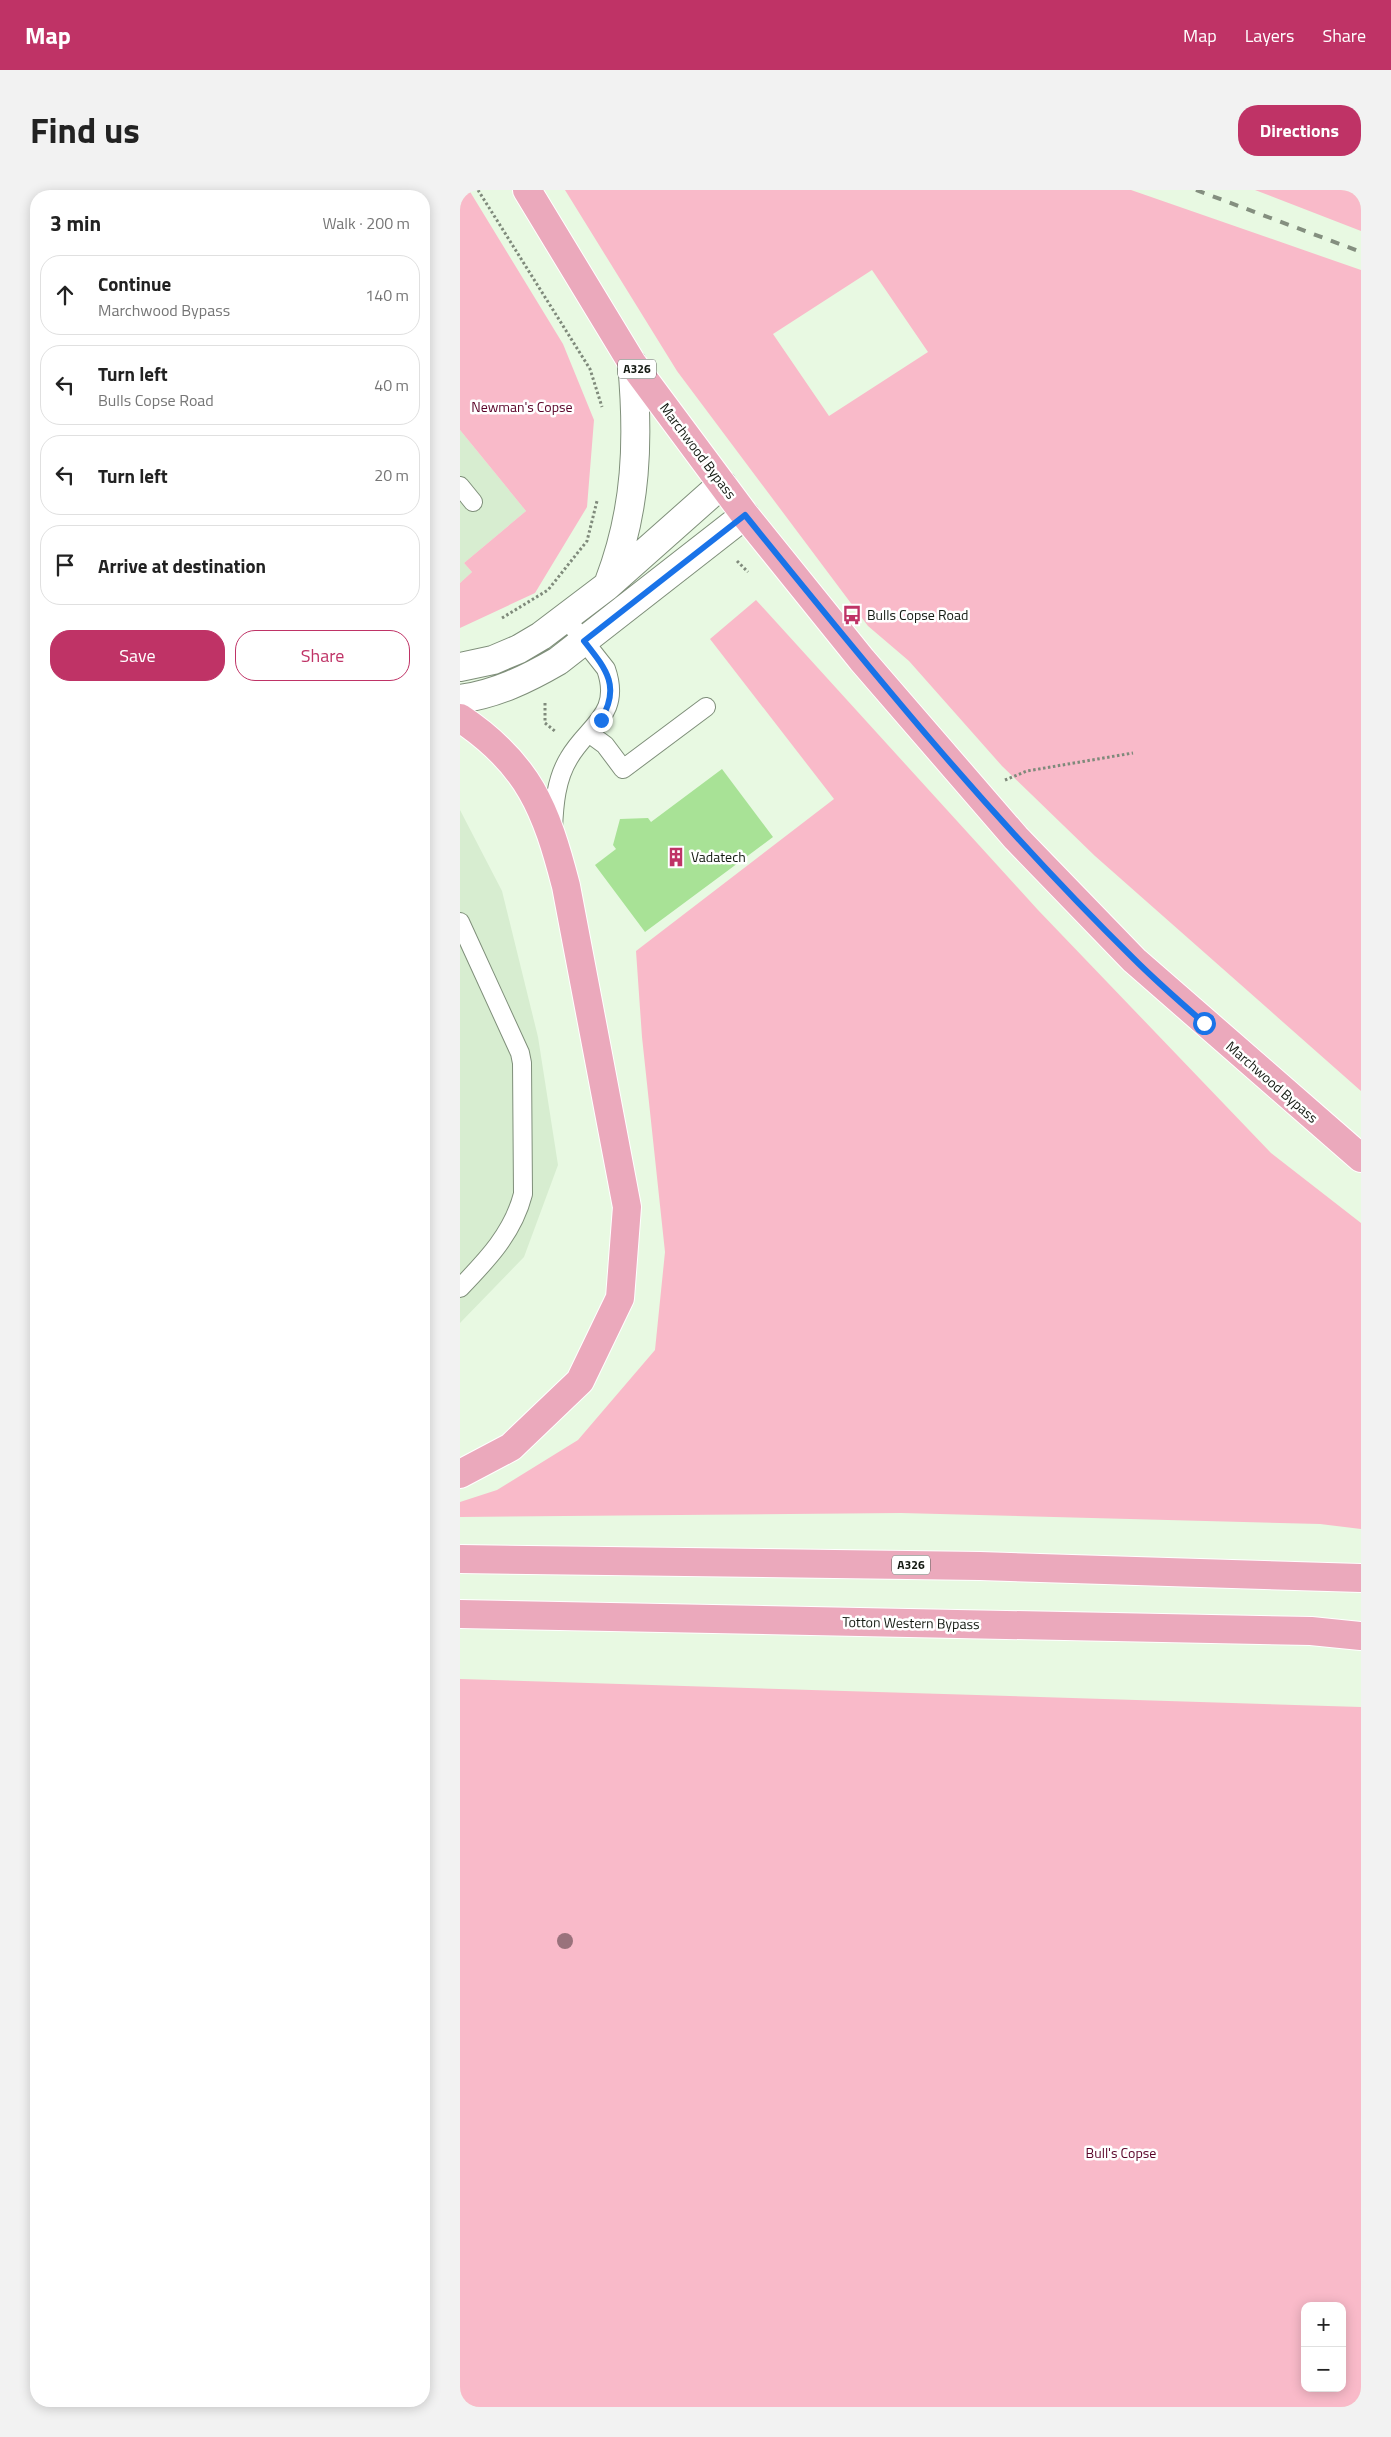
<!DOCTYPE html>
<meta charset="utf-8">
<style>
body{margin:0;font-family:"Titillium Web",sans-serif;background:#f2f2f2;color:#222}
.controls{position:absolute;right:15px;bottom:15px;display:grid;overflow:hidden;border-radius:10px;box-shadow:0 2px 12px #0003}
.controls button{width:45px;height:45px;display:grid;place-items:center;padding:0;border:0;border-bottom:1px solid #e0e0e0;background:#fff;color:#222;font:25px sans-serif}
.stop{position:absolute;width:15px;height:15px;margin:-11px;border:4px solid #1a73e8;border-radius:50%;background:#fff}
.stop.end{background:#1a73e8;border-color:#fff;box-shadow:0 1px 5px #0008}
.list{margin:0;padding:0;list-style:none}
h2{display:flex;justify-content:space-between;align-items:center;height:65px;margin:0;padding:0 20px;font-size:21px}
h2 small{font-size:16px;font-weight:400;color:#767676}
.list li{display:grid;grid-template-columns:32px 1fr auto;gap:15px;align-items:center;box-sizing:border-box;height:80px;margin:0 10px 10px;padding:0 10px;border:1px solid #e0e0e0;border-radius:20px}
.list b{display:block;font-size:19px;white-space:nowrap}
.list p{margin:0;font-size:16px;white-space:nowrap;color:#767676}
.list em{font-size:16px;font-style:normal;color:#767676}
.actions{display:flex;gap:10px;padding:15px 20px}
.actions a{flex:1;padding:11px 0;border:1px solid #bf3366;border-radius:20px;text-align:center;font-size:18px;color:#bf3366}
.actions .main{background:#bf3366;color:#fff}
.icon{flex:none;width:28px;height:28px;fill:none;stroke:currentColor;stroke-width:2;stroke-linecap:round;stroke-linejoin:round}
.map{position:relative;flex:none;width:901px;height:2217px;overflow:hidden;border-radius:20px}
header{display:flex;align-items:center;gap:30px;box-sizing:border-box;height:70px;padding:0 25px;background:#bf3366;color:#fff}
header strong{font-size:24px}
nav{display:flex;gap:28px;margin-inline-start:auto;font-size:18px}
.intro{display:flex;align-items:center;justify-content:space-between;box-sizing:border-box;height:120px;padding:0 30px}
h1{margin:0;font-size:35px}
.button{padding:12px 22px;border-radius:20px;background:#bf3366;color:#fff;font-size:18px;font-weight:700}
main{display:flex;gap:30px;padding:0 30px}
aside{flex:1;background:#fff;border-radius:20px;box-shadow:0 2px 12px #0003}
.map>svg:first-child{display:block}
</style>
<header>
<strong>Map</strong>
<nav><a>Map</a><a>Layers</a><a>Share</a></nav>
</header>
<div class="intro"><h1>Find us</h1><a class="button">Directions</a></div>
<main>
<aside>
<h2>3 min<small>Walk · 200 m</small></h2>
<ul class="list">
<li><svg class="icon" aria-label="ahead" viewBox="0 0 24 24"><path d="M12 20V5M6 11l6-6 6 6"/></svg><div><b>Continue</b><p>Marchwood Bypass</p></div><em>140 m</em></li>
<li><svg class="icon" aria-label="left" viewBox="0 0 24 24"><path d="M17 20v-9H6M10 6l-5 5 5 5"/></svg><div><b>Turn left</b><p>Bulls Copse Road</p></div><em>40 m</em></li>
<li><svg class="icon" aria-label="left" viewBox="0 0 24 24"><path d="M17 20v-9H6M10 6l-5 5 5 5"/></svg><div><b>Turn left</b></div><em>20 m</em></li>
<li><svg class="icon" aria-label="arrive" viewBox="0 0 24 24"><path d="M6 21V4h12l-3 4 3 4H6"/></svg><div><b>Arrive at destination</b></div></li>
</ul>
<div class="actions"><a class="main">Save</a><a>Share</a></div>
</aside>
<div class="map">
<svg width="901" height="2217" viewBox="0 0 901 2217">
<rect width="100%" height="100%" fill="#e8f9e2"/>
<!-- built -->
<path fill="#d7edd0" d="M0,240L66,321L4,373L12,382L0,393Z
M0,620L42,701L78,847L98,975L64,1067L0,1133Z"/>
<!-- green -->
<path fill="#f9bac9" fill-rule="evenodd" d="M0,0H9L103,154L134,230L127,317L75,403L0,438V393L12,382L4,373L66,321L0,240Z
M105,0H671L901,80V901L635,666L542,576L449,471L408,436L217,181ZM412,80L468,162L369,226L313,144Z
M795,0H901V41Z
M296,410L578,720L811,963L901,1033V1339L860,1334L441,1323L0,1327V1312L37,1300L118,1250L195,1160L205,1062L182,847L176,761L374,609L250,449Z
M0,1489L901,1517V2217H0ZM845,2116H882V2198H845Z"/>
<!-- building -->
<path fill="#a8e296" d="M262,579L313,647L185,742L135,675L156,659L153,655L160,629L188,628L191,632Z"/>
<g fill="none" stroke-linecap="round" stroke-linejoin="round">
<defs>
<path id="lane" d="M0,296L13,312
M130,544L145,555L163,579L246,517
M93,639C94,615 96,589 109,568C128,535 162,525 146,479L105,427
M0,732L60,863L62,873L63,1004C53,1043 27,1070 0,1098"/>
<path id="street" d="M149,392C177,319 179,250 172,173
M0,477L33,470L59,459L81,446L147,396L262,294
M0,509C36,504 67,489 98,471L285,325"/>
<path id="primary" d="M67,0L172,173L285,325L402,470L556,648L674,770L901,968
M0,528C69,574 86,619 106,696L167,1017L160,1108L120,1191L51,1257L0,1284
M0,1369L520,1376L901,1388
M0,1424L851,1441L901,1446"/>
</defs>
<!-- lane casing -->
<use href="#lane" stroke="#7f8f7a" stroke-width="20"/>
<!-- street casing -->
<use href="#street" stroke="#7f8f7a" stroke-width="30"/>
<!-- primary casing -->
<use href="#primary" stroke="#fff" stroke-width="30"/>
<!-- path -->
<path stroke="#7f8a7b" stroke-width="3" stroke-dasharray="2.5 2.5" stroke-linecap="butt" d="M18,0L130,179L142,217
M277,371L288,382
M42,428L88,400L127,351L137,311
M85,513V533L96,542
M545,590L567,581L673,563"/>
<!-- lane -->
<use href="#lane" stroke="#fff" stroke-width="18"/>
<!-- street -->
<use href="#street" stroke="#fff" stroke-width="28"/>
<!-- primary -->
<use href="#primary" stroke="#eba9bc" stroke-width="28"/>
<!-- rail -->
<path stroke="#848f7f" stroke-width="4" stroke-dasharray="9 9" stroke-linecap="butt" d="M736,0L901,62"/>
</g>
<!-- trees -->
<circle fill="#9a727c" cx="105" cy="1751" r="8"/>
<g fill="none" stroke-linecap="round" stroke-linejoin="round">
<!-- route -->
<path stroke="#1a73e8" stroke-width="6" d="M141,530C161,496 146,479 124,451L285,325C409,478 533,631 674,769C696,791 720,812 744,833"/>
</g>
<!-- icons -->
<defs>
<symbol id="bus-bare" viewBox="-9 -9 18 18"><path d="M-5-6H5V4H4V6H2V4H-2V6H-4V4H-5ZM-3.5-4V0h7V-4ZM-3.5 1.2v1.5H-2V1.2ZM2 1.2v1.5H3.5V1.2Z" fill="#bf3366" stroke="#fff" stroke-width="2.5" paint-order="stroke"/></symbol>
<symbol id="building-bare" viewBox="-9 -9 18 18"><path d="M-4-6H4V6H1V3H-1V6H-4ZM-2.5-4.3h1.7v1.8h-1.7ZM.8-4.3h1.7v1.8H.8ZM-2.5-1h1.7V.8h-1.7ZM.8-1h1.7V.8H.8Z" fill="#bf3366" stroke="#fff" stroke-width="2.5" paint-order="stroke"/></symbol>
</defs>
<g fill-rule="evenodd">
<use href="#bus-bare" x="378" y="411" width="28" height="28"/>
<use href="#building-bare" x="202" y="653" width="28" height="28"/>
</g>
<g text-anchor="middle" stroke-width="5" stroke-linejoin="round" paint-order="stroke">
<!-- shield labels -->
<g fill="#fff" stroke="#5a5f59" stroke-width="1">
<rect x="158" y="169.5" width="38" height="19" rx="4"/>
<rect x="432" y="1365.5" width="38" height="19" rx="4"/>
</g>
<g font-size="12" font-weight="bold" fill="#141a12">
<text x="177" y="183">A326</text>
<text x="451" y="1379">A326</text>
</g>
<!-- park labels -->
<g font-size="14" fill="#5a0429" stroke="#fff">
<text x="62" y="222">Newman's Copse</text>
<text x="661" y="1968">Bull's Copse</text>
</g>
<!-- street labels -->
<g font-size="14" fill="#141a12" stroke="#fff">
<text transform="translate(238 261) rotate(53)" y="5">Marchwood Bypass</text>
<text transform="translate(812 892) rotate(41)" y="5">Marchwood Bypass</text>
<text transform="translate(451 1433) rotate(1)" y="5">Totton Western Bypass</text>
</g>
<!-- poi labels -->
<g font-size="14" fill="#141a12" stroke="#fff" text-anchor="start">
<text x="407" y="430">Bulls Copse Road</text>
<text x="231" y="672">Vadatech</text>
</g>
</g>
</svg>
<div class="controls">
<button>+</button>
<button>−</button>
</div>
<div class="stop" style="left:744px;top:833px"></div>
<div class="stop end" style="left:141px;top:530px"></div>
</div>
</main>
